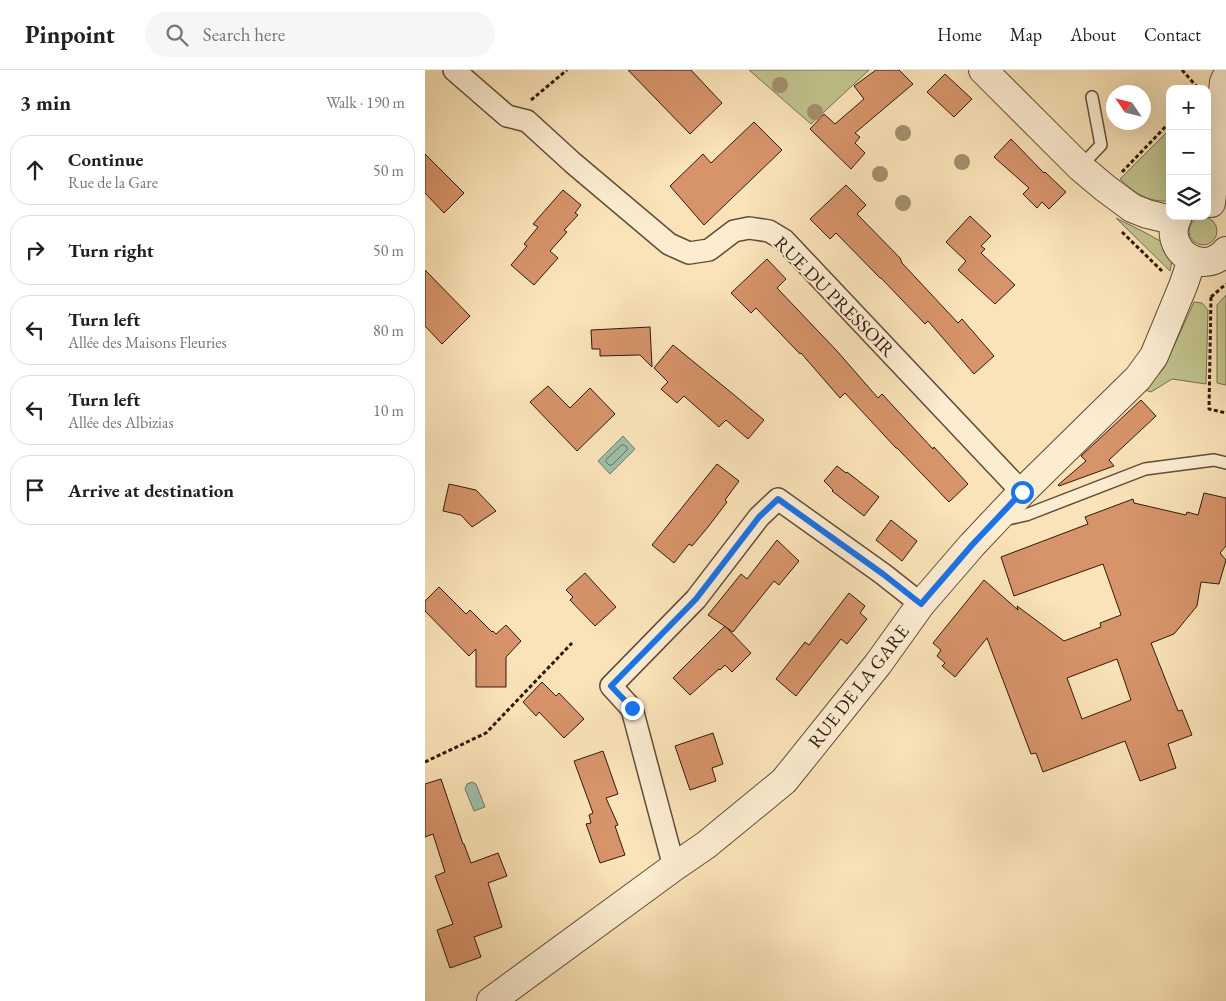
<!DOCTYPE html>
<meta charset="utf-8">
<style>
body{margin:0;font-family:"EB Garamond",serif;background:#f6f6f6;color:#202124}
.controls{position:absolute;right:15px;top:15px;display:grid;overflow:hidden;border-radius:10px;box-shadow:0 5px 20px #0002}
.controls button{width:45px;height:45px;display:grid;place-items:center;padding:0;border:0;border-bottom:1px solid #e0e0e0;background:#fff;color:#202124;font:25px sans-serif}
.compass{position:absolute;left:681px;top:15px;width:45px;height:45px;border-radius:50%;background:#fff;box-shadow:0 5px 20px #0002;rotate:305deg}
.stop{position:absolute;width:15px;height:15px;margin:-11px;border:4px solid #1a73e8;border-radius:50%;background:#fff}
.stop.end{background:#1a73e8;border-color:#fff;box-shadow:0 1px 5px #0008}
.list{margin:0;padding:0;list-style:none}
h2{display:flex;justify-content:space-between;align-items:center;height:65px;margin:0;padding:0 20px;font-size:21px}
h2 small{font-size:16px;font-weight:400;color:#757577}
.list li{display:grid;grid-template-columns:32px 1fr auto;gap:15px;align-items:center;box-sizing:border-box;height:70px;margin:0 10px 10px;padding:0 10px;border:1px solid #e0e0e0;border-radius:20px}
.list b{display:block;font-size:19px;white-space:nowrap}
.list p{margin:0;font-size:16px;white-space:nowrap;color:#757577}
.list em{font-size:16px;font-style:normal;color:#757577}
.icon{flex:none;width:28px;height:28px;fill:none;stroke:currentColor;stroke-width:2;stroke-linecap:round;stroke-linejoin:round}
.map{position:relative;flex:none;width:801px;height:931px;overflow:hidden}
header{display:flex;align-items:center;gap:30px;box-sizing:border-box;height:70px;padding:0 25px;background:#fff;border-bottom:1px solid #e0e0e0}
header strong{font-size:24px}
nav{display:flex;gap:28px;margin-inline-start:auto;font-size:18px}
.search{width:350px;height:45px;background:#f6f6f6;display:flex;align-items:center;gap:12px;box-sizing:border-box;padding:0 18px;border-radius:28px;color:#757577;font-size:19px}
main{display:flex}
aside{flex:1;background:#fff}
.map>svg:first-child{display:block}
</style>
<header>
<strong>Pinpoint</strong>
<div class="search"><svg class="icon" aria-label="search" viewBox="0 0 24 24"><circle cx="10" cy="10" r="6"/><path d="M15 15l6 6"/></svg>Search here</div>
<nav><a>Home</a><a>Map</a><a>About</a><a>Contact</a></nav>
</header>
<main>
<aside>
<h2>3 min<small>Walk · 190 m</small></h2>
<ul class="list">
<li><svg class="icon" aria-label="ahead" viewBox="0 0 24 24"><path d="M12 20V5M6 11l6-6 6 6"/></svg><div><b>Continue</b><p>Rue de la Gare</p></div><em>50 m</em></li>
<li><svg class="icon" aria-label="right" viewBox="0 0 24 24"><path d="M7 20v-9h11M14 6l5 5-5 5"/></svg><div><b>Turn right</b></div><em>50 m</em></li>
<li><svg class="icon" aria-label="left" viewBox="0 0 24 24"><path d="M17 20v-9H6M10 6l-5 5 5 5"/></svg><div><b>Turn left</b><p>Allée des Maisons Fleuries</p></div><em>80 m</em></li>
<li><svg class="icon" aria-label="left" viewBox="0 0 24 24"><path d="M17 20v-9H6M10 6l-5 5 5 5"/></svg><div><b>Turn left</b><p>Allée des Albizias</p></div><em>10 m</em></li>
<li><svg class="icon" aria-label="arrive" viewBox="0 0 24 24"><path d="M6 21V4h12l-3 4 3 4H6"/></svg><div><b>Arrive at destination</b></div></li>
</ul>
</aside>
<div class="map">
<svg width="801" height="931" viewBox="0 0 801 931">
<rect width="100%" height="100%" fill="#fae3b8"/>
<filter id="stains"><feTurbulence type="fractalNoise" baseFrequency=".004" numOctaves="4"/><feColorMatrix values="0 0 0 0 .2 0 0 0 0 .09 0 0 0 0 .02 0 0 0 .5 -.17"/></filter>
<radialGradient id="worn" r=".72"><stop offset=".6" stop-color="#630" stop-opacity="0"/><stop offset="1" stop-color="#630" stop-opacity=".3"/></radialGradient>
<!-- green -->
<path fill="#c1c38d" stroke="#7a6e4e" d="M324,0H444L386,54Z
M745,59V131C722,132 711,124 695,109Z
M764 161a14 14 0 1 1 28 0a14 14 0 1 1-28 0Z
M691,148L721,163L737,172L747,191L745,201Z
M801,225V315L792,313V235Z
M769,232L777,233L783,240L781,314L747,309L726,322L720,320L739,298Z"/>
<!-- water -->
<path fill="#9fbfaa" stroke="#737c6c" d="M198,366L210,379L185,404L173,391Z
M47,712L51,714L60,737L49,741L40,719L42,714Z"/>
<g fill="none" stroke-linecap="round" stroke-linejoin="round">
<!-- shore -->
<path stroke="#686c5c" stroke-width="1" d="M197,375H199L202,377V380L187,395H184L181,392V390Z"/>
</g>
<!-- building -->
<path fill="#d7936a" stroke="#32180e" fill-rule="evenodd" d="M203,0H266L297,33L265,64Z
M451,0H474L488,14L430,63L435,67L430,73L440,83L426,99L385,59L399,44L410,54L439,29L429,16Z
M520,4L547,29L529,47L502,22Z
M329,52L357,80L279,155L245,116L278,84L286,93Z
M586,69L619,103L620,102L641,122L624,139L617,132L612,138L598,124L604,118L569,87Z
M0,84L39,123L19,143L0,123Z
M421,115L441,135L432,144L475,188L477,193L533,253L537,249L569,286L549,304L503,251L500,254L456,208H455L411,163L405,169L385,149Z
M138,120L156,135L150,143L153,145L139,160L142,162L125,181L133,188L109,215L86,195L102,176L99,174L113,157L108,154Z
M545,146L566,166L556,176L560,179L556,183L590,215L570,234L533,200L541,191L521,172Z
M342,189L361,209L352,218L412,281L453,328L457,324L508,379L509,377L543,414L524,432L472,378H471L420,323L415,328L376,283L375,284L331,238L326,243L306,223Z
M0,200L45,246L17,274L0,256Z
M225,257L227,297L215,285L175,286V279H167L166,260Z
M248,275L308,324L339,350L323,369L301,350L294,357L259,326L252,333L236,319L243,312L229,298Z
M123,316L145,338L165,318L190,344L152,381L105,332Z
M716,330L731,346L684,390L689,396L634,416L633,415L661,391L656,386Z
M292,394L314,411L300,430L302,432L283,457L267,476L264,474L249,493L227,475Z
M412,396L421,403L422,402L454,427L439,446L407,421L408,420L399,411Z
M24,414L51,420L71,441L47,457L36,445L18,441Z
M779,423L801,428V476L795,483L801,490L794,514L776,512L772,536L749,564L726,573L753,641L757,640L767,665L743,674L751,698L715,711L700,671L618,702L611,683L606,684L562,568L530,607L517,596L520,593L512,586L516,580L508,573L559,510L593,540L592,536L639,571L676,557L675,553L696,545L678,494L589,526L576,487L663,454L660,447L708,429L709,433L761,445L762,442L773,445ZM692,589L706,630L657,649L642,608Z
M466,450L492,471L477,491L451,470Z
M352,470L374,491L354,515L349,511L308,562L283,545L316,504L322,509Z
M160,503L191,537L170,556L145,530L148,527L141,520Z
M14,517L41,544L45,540L67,562L68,561L71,564L81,555L96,571L81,587V617H51V579L44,586L0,541V531Z
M424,523L440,536L435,543L442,549L422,574L416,569L371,626L351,609L380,572L384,575Z
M300,556L326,583L307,602L300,595L295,600L294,599L265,625L248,608Z
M117,612L131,626L134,623L159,649L139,668L114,642L111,646L98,632Z
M288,663L298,694L287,698L291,711L265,720L250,676Z
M178,681L193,724L181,728L193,755L190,756L200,785L175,793L161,754L166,753L164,745L168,743L149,691Z
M16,709L38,774H39L46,793L73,783L82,806L63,813L77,857L49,867L56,887L25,898L12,860L28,854L10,806L20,802L8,764L0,767V714Z"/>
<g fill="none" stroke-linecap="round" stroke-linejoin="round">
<defs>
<path id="service" d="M655,97L676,75L667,27
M578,450L601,445L720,399L789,390L801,393"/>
<path id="minor" d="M29,0L82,46L102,51L148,93L244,174L264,183L284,180L309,161L324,158L344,161L359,170L597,422
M249,797L207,639L186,616L271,529L334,447L353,429L458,504L496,534"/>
<path id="tertiary" d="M558,0L655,97L680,118L707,138L722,144L751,151
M786,133L799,12L801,8
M753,146C735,178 777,209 801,181
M66,931L249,797L281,775L359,711L453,594L496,534L547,475L597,422L713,308L729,286L758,216L767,190"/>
</defs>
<!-- service casing -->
<use href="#service" stroke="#644b38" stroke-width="14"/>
<!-- minor casing -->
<use href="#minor" stroke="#644b38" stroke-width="24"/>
<!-- tertiary casing -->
<use href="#tertiary" stroke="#644b38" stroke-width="30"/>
<!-- path -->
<path stroke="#32180e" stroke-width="3" stroke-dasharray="4 2.5" stroke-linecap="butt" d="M757,0L773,18
M106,30L142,0
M697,102L745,52
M697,162L737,201
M786,227L784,339L801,343
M786,227L801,214
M0,692L61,663L147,573"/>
<!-- service -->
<use href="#service" stroke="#fcedd1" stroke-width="11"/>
<!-- minor -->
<use href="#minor" stroke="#fcedd1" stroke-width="21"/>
<!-- tertiary -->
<use href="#tertiary" stroke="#fcedd1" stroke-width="28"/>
</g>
<!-- trees -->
<g fill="#a48f6f">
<circle cx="355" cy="15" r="8"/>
<circle cx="390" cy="42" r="8"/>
<circle cx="478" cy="63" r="8"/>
<circle cx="537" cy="92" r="8"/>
<circle cx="455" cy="104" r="8"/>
<circle cx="478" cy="133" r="8"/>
</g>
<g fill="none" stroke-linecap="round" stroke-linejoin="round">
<!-- route -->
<path stroke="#1a73e8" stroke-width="6" d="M207,638L186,616L271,529L334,447L353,429L458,504L496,534L547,475L597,422"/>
</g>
<g text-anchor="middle" stroke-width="4" stroke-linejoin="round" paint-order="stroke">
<!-- street labels -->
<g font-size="19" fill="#32180e" stroke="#fcedd1">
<text transform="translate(410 226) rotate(45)" y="7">RUE DU PRESSOIR</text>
<text transform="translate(433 616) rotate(-52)" y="7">RUE DE LA GARE</text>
</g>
</g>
<rect width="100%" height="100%" filter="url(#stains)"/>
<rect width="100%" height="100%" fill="url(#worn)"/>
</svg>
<div class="controls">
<button>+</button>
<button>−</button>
<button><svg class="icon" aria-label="layers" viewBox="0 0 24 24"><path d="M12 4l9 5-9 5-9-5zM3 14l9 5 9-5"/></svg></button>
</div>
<svg class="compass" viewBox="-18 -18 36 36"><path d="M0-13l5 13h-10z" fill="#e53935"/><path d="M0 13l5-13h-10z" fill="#757577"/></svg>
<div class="stop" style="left:597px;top:422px"></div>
<div class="stop end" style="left:207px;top:638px"></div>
</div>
</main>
